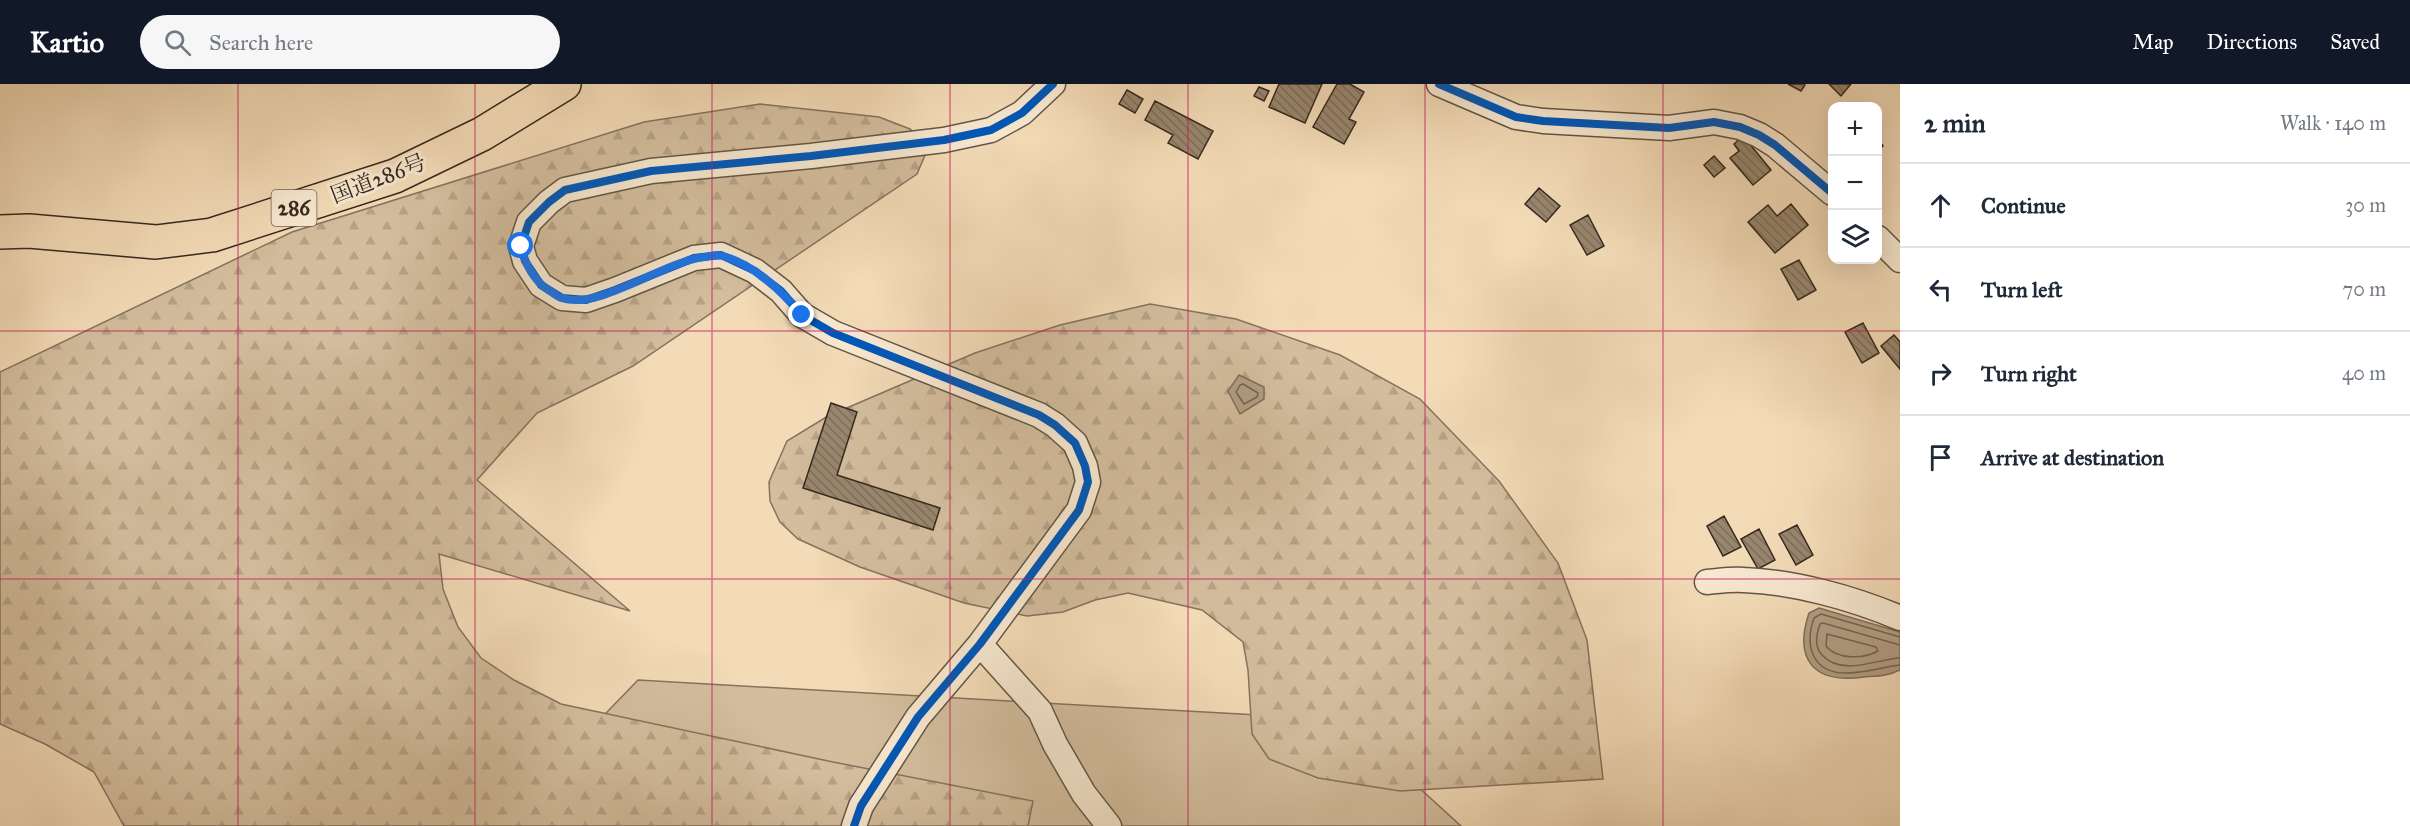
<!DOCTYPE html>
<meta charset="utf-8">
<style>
body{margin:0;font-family:"IM FELL Great Primer","Noto Serif JP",serif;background:#f6f6f7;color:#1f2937}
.controls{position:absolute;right:18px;top:18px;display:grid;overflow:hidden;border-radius:12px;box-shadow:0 6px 24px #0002}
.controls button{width:54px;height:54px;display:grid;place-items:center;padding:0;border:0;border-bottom:2px solid #e0e1e3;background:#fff;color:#1f2937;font:30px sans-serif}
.stop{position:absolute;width:18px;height:18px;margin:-14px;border:4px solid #1a73e8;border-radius:50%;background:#fff}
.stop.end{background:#1a73e8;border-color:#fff;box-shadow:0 2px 6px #0008}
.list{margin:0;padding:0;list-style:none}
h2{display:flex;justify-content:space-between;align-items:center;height:78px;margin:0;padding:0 24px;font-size:26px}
h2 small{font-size:20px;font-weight:400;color:#747a83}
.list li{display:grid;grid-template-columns:39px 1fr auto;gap:18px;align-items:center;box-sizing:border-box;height:84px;padding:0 24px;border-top:2px solid #e0e1e3}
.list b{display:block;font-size:22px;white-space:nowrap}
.list em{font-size:20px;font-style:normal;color:#747a83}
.icon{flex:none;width:33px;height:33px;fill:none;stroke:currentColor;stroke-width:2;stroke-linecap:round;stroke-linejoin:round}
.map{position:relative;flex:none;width:1900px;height:742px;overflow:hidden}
header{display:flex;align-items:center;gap:36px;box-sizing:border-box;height:84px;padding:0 30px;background:#111827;color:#fff}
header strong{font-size:28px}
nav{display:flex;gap:33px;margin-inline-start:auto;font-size:21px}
.search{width:420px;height:54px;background:#f6f6f7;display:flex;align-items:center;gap:15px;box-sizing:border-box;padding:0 21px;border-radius:33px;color:#747a83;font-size:22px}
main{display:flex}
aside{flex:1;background:#fff}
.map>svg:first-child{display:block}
</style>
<header>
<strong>Kartio</strong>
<div class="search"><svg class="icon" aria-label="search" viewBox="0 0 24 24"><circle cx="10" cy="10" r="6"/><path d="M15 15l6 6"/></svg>Search here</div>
<nav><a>Map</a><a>Directions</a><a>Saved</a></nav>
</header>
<main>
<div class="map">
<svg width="1900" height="742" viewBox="0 0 1900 742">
<defs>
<pattern id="forest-firs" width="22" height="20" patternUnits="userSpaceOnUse" patternTransform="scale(1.5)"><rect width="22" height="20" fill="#d3bd9d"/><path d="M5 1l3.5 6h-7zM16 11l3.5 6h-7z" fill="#b6a287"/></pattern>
<pattern id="building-back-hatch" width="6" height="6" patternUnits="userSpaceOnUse" patternTransform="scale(1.5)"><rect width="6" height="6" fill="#98866e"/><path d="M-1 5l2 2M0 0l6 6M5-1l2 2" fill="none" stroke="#7d6e5a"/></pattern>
</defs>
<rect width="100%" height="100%" fill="#f3dbb7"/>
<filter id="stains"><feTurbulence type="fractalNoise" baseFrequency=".00333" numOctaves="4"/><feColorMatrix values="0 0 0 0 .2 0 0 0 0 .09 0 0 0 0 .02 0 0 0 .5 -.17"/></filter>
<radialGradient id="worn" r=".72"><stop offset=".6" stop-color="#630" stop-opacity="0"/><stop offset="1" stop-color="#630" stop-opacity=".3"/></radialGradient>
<!-- green -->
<path fill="#d3bd9d" stroke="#84735e" stroke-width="1.5" d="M638,596L1345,636L1461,742H563L549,688Z"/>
<!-- forest -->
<path fill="url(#forest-firs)" stroke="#84735e" stroke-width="1.5" d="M760,20L879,33L910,45L925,59V71L917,90L633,282L537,329L477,396L630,527L439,470L443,505L458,543L481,574L514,596L561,620L833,678L1033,717L1028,742H124L94,688L45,660L0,640V288L292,148L644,38Z
M1150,220L1236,235L1340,271L1420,315L1499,397L1558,479L1587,556L1603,695L1400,707L1318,694L1269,675L1252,650L1248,586L1243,558L1202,526L1128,509L1095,516L1063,528L1027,532L964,519L860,483L798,455L780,438L770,417L769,398L787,357L828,332L975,269L1060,241Z"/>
<!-- water -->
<path fill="#b29e83" stroke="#806f5b" stroke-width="1.5" d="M1239,291L1264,303V315L1240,330L1228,307Z
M1819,524L1900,548V586C1889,592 1876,592 1864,593C1815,600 1793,577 1809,529Z"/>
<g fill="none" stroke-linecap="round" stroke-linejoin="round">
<!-- shore -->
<path stroke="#746450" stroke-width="1.5" d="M1243,300L1258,309L1257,313L1244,320L1236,308L1240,301Z
M1827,550L1876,563L1878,567C1864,575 1837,576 1826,562Z
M1900,553L1821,530L1814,534C1804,563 1813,590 1848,589C1866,589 1883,583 1900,581
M1900,561L1823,539L1820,540C1816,551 1814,563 1822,571C1842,593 1877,575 1900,574"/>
</g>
<!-- building -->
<path fill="url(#building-back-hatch)" stroke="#35291e" stroke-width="1.5" d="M1279,0H1322L1305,39L1269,23Z
M1337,0H1350L1364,8L1349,35L1356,38L1344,60L1313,43Z
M1788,0H1804L1805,1L1801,7Z
M1829,0H1851L1841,12Z
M1259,3L1269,7L1264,17L1254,12Z
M1127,6L1143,15L1135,29L1119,20Z
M1155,17L1213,47L1198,75L1168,59L1173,51L1145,36Z
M1743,52L1771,86L1753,101L1730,74L1739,67L1734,60Z
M1878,55L1883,62L1878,67Z
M1714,72L1725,84L1714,93L1704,81Z
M1539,104L1560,122L1546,138L1525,120Z
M1791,120L1808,141L1775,169L1748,138L1768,121L1777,132Z
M1588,131L1604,162L1587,171L1570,141Z
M1799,176L1816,206L1798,216L1781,185Z
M1863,239L1879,269L1862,279L1845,248Z
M1894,251L1900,258V285L1881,262Z
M831,319L857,328L837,391L940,424L933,446L803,404Z
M1724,432L1741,463L1723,472L1707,442Z
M1797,441L1813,471L1796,481L1779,450Z
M1759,445L1775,476L1758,485L1741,455Z"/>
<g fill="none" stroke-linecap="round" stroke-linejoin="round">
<defs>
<path id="minor" d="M1439,0L1516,33L1543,37L1669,44L1714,38L1740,43L1759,51L1775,61L1832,109
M1878,154L1900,176
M1707,498C1719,497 1731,495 1744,496C1795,498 1853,514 1900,534
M980,560L1040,627L1055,660L1084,710L1109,742
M854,742L861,722L918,633L980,560L1079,426L1088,398L1085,382L1075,359L1055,341L1039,331L833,249L802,231L781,207L755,187L721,171L694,174L615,206L586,216L562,214L541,201L525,177L521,162L529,138L549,118L565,106L651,87L811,72L944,56L991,46L1022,29L1053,0"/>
<path id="highway" d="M0,148L29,147L156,158L212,151L395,92L482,50L564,0"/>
</defs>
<!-- minor casing -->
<use href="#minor" stroke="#645644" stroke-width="27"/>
<!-- highway casing -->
<use href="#highway" stroke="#35291e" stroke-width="36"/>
<!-- minor -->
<use href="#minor" stroke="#f7e8d0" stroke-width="24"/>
<!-- highway -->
<use href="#highway" stroke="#f3dbb7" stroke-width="33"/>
<defs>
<path id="cycleway" d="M1439,0L1516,33L1543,37L1669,44L1714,38L1740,43L1759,51L1775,61L1832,109
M854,742L861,722L918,633L980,560L1079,426L1088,398L1085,382L1075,359L1055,341L1039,331L833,249L802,231L781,207L755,187L721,171L694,174L615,206L586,216L562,214L541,201L525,177L521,162L529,138L549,118L565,106L651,87L811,72L944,56L991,46L1022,29L1053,0"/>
</defs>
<!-- cycleway casing -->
<use href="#cycleway" stroke="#f7e8d0" stroke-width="11"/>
<!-- cycleway -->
<use href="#cycleway" stroke="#0057b8" stroke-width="8"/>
</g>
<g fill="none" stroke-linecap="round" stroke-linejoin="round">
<!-- route -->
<path stroke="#1a73e8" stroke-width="8" d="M521,162C525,180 534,197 550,207C553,209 558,213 562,214C599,227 664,177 705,173C710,172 717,170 723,172C755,181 781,207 802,231"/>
</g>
<!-- grid -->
<path fill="none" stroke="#c2185b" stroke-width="1.5" stroke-opacity="0.55" d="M238,0V742M475,0V742M712,0V742M950,0V742M1188,0V742M1425,0V742M1663,0V742M0,247H1900M0,495H1900"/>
<g text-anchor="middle" stroke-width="6" stroke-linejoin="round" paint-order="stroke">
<!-- shield labels -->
<rect fill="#f7e8d0" stroke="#6f6253" stroke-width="1.5" x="271.5" y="106" width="45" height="36" rx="4.5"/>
<g font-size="21" font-weight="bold" fill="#35291e">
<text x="294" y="131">286</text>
</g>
<!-- street labels -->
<g font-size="22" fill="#35291e" stroke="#f7e8d0">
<text transform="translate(378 94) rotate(-21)" y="8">国道286号</text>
</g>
</g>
<rect width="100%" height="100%" filter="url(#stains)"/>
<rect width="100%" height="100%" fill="url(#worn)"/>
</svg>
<div class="controls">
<button>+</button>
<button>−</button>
<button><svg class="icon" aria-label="layers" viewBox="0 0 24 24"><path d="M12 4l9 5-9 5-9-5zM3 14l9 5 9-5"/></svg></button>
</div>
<div class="stop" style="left:521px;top:162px"></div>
<div class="stop end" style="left:802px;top:231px"></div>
</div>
<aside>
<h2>2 min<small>Walk · 140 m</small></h2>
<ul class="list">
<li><svg class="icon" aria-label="ahead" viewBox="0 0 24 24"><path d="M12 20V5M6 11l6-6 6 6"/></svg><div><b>Continue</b></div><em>30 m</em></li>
<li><svg class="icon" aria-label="left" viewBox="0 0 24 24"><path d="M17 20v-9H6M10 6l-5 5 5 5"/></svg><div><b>Turn left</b></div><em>70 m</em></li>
<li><svg class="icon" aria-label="right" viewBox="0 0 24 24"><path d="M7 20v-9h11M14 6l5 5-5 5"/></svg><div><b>Turn right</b></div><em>40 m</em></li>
<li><svg class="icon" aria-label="arrive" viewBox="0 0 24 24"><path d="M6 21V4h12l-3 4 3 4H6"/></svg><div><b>Arrive at destination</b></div></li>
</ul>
</aside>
</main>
